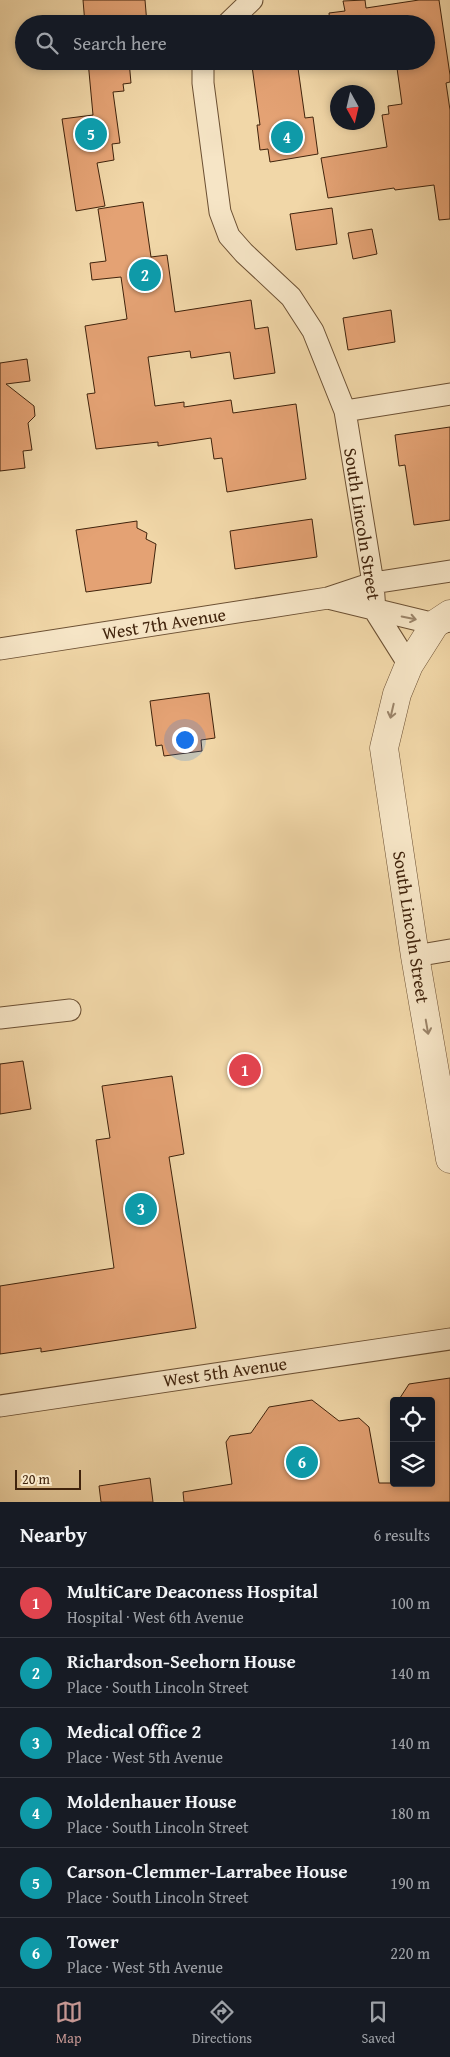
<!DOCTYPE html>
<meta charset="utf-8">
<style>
body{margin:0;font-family:"Gentium Book Plus",serif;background:#242831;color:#f1f3f6}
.controls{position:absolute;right:15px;bottom:15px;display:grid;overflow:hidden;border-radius:5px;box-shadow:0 2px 8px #0003}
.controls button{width:45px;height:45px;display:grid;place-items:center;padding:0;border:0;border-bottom:1px solid #363941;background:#171b24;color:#f1f3f6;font:25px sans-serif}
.compass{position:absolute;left:330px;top:85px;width:45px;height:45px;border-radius:50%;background:#171b24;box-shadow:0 2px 8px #0003;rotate:172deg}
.scale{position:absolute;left:15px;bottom:12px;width:66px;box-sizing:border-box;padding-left:5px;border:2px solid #40230c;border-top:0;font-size:14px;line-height:18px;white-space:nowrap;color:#40230c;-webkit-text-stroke:4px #f6e5c6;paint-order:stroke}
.you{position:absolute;left:184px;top:739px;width:18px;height:18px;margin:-12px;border:4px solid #fff;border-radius:50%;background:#1a73e8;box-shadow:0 0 0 8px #1a73e833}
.badge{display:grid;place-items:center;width:32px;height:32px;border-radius:50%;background:#c59692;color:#fff;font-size:16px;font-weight:700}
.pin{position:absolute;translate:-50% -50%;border:2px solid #fff;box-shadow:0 1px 5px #0006}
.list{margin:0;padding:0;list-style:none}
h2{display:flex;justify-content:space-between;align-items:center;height:65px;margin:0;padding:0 20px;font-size:21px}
h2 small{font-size:16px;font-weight:400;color:#9ea1a6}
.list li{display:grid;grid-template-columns:32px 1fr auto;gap:15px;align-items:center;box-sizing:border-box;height:70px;padding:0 20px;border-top:1px solid #363941}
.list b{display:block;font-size:19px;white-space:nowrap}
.list p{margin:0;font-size:16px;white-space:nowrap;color:#9ea1a6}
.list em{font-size:16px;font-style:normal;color:#9ea1a6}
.icon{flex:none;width:28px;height:28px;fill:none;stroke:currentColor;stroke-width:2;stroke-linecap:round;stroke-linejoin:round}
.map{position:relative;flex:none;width:450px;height:1502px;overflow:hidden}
.search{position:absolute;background:#171b24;box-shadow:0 2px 8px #0003;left:15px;right:15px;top:15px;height:55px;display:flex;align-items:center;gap:12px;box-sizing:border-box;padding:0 18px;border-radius:28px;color:#9ea1a6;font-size:19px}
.sheet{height:485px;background:#171b24}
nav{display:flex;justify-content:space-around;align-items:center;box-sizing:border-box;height:70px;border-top:1px solid #363941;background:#171b24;font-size:14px;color:#9ea1a6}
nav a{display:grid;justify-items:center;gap:2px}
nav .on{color:#c59692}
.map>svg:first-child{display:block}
</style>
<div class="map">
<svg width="450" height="1502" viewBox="0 0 450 1502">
<rect width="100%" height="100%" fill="#f1d7a8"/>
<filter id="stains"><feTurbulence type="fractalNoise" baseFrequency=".004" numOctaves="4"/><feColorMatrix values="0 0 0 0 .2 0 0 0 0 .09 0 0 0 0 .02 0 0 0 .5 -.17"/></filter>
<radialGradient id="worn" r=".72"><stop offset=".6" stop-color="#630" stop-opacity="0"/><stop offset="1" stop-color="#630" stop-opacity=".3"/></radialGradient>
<!-- building -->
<path fill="#e4a274" stroke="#40230c" d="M83,0H145L147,24H85Z
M365,0L366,8L419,0H439L450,75V82L446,83L450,110V219L439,220L434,185L395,190L394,188L328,198L321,158L387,147L382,115L389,114L388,106L402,104L396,61H426V24H330L329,13L345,11L343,1Z
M88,61H129L131,83L123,84L124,91L113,92L120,143L112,144L114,160L97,163L105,206L76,211L62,119L93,115Z
M288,61H297L305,118L313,117L318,154L270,162L268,149L260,150L257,125H260L252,66Z
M143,202L151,257L167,255L175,312L251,300L255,329L268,327L275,373L234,379L230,352L191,358L190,351L148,357L155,406L184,402V407L231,400L233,413L296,404L306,479L227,492L222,458L214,459L211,438L158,446V442L96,449L87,394L95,393L85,326L127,319L121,277L92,280L90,263L106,261L98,209Z
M332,208L337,244L296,250L290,214Z
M372,229L377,254L353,259L348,233Z
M391,310L395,342L348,350L343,318Z
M27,359L30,381L6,384L34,406L35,416L28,423L32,450L23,451L25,468L0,471V363Z
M450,427V520L414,525L405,465L399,466L395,435Z
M312,519L317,557L235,569L230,531Z
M137,521V528L147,533L146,539L156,544L151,583L86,592L76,530Z
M209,693L215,738L201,740L202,751L164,756L162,745L156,746L150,701Z
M23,1061L31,1109L0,1114V1064Z
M172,1076L184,1154L169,1157L196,1328L41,1352V1348L0,1354V1286L114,1268L96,1140L110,1138L102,1086Z
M450,1378V1502H184L183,1492L232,1484L226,1442L230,1436L251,1433L269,1407L312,1400L339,1421L359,1418L369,1427L379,1483H431V1401H398L409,1384Z
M150,1478L153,1502H101L99,1486Z"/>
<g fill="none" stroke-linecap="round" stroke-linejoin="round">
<defs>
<path id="minor" d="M227,24L252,0
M203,61V83L220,212L229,236L244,253L291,297L313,331L345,411L373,583L375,611L409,665
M345,411L450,394
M328,598L435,624L450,621
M0,649L328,598L373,583L450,571
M415,956L450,950
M0,1018L70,1010
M0,1406L450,1339"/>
<path id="tertiary" d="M450,614L435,624L409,665L397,694L384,748L415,956L450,1159"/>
</defs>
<!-- minor casing -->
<use href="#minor" stroke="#6c5033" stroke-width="23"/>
<!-- tertiary casing -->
<use href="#tertiary" stroke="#6c5033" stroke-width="29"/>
<!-- minor -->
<use href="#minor" stroke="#f6e5c6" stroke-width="21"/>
<!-- tertiary -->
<use href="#tertiary" stroke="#f6e5c6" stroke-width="28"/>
</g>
<!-- one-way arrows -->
<defs><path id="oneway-shaft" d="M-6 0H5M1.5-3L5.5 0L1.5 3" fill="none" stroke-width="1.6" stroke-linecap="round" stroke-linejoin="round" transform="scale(1.25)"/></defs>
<g stroke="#9b8469">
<use href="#oneway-shaft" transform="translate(409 618) rotate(12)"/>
<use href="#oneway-shaft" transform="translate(392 711) rotate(103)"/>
<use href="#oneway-shaft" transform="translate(427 1027) rotate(80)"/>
</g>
<g text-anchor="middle" stroke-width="4" stroke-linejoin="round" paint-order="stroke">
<!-- street labels -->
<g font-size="18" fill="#40230c" stroke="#f6e5c6">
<text transform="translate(362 524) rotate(81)" y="6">South Lincoln Street</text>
<text transform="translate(164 624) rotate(-9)" y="6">West 7th Avenue</text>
<text transform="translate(411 927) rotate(81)" y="6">South Lincoln Street</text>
<text transform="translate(225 1372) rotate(-8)" y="6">West 5th Avenue</text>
</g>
</g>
<rect width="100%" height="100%" filter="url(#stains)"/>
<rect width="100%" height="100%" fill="url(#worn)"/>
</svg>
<div class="controls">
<button><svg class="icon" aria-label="locate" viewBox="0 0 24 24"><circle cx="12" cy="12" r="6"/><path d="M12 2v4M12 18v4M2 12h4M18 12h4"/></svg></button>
<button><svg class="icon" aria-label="layers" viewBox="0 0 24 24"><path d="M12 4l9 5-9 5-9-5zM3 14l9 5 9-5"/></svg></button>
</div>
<svg class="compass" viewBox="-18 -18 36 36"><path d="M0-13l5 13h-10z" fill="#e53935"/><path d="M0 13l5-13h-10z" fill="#9ea1a6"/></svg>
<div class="scale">20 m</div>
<div class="you"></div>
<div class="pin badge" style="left:245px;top:1070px;background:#e0444e">1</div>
<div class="pin badge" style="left:145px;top:275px;background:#0f9aa8">2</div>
<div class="pin badge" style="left:141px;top:1209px;background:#0f9aa8">3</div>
<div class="pin badge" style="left:287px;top:137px;background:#0f9aa8">4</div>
<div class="pin badge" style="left:91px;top:134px;background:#0f9aa8">5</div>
<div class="pin badge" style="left:302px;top:1462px;background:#0f9aa8">6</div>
<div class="search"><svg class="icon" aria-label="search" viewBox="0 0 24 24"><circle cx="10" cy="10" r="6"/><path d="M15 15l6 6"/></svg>Search here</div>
</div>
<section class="sheet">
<h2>Nearby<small>6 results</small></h2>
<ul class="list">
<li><span class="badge" style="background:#e0444e">1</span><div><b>MultiCare Deaconess Hospital</b><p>Hospital · West 6th Avenue</p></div><em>100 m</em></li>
<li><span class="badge" style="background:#0f9aa8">2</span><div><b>Richardson-Seehorn House</b><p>Place · South Lincoln Street</p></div><em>140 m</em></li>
<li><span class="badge" style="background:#0f9aa8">3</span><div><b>Medical Office 2</b><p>Place · West 5th Avenue</p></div><em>140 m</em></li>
<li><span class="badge" style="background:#0f9aa8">4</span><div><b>Moldenhauer House</b><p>Place · South Lincoln Street</p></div><em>180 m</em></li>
<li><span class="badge" style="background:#0f9aa8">5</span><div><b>Carson-Clemmer-Larrabee House</b><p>Place · South Lincoln Street</p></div><em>190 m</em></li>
<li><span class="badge" style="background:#0f9aa8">6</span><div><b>Tower</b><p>Place · West 5th Avenue</p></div><em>220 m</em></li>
</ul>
</section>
<nav>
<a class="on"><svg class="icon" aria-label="map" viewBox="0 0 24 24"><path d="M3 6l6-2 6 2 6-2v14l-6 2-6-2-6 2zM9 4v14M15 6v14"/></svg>Map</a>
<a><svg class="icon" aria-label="directions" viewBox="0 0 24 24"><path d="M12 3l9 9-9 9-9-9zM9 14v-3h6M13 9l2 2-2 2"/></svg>Directions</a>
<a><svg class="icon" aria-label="saved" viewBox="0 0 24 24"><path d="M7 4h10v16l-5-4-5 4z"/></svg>Saved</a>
</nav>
